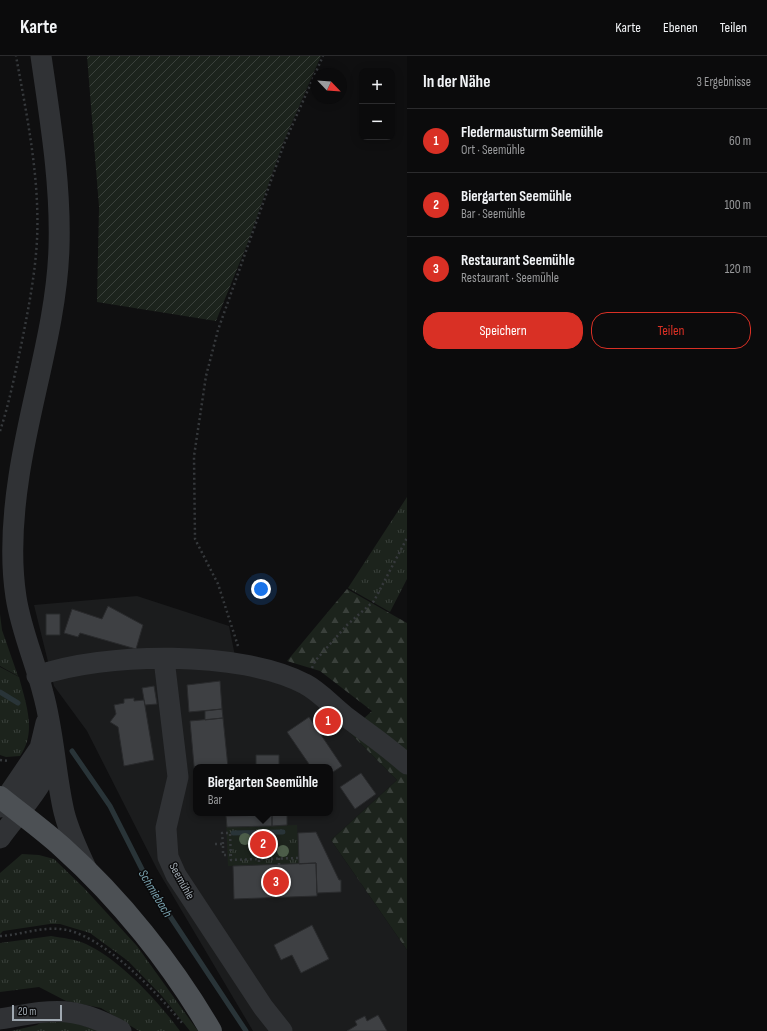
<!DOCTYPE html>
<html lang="de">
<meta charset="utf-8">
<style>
body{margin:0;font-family:"Sofia Sans Condensed",sans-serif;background:#19191a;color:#f1f3f6}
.controls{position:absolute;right:12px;top:12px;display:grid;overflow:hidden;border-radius:8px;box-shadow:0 2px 10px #0003}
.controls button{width:36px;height:36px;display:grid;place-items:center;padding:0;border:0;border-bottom:1px solid #2b2b2d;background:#0b0b0c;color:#f1f3f6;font:20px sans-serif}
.compass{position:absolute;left:311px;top:12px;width:36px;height:36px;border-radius:50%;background:#0b0b0c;box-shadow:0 2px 10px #0003;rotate:115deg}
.scale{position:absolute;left:12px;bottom:10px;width:50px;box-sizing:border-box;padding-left:4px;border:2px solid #a0a9b1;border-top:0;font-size:11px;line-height:14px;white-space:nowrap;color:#a0a9b1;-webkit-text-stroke:3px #0a0a0b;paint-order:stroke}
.you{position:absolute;left:261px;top:533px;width:14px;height:14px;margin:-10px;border:3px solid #fff;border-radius:50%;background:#1a73e8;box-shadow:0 0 0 6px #1a73e833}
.badge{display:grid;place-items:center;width:26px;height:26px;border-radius:50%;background:#d93025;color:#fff;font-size:13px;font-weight:700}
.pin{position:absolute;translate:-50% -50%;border:2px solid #fff;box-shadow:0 1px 4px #0006}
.popup{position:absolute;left:193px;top:708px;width:140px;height:52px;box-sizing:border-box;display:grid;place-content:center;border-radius:8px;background:#0b0b0c;filter:drop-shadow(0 1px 3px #0005);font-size:13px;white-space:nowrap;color:#9a9b9d}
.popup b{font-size:15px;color:#f1f3f6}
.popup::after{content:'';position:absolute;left:50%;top:100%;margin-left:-8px;border:8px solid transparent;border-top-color:#0b0b0c}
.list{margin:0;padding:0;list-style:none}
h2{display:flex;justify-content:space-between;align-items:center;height:52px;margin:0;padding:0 16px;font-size:17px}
h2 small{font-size:13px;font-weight:400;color:#9a9b9d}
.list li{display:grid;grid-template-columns:26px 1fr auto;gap:12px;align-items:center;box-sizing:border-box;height:64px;padding:0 16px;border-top:1px solid #2b2b2d}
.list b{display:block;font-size:15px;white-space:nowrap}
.list p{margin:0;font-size:13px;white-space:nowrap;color:#9a9b9d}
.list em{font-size:13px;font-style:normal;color:#9a9b9d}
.actions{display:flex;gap:8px;padding:12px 16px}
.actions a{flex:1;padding:9px 0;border:1px solid #d93025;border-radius:16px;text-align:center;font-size:14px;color:#d93025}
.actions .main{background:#d93025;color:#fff}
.map{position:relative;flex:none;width:407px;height:975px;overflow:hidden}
header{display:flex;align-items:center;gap:24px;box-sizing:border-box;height:56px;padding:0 20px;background:#0b0b0c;border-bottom:1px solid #2b2b2d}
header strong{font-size:19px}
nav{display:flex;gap:22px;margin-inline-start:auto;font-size:14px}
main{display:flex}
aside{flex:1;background:#0b0b0c}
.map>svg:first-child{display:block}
</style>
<header>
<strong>Karte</strong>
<nav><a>Karte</a><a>Ebenen</a><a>Teilen</a></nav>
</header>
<main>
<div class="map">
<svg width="407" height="975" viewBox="0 0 407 975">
<defs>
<pattern id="grass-tufts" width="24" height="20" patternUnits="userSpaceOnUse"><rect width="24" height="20" fill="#1c231c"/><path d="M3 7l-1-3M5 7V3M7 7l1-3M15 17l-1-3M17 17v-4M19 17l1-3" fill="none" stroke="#3a403b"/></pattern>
<pattern id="forest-firs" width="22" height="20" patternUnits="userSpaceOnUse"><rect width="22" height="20" fill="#1c231c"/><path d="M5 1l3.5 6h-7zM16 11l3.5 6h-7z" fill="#3a403b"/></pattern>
<pattern id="garden-furrows" width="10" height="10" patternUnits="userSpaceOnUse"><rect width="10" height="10" fill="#1c231c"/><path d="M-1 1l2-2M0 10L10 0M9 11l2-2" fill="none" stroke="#3a403b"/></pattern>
</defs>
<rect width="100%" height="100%" fill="#0f0f10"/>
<!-- built -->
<path fill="#1b1c1d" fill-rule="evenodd" d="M137,540L229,570L238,615L299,634L349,676L397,724L331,784L407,894V975H253L157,813L87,675L54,630L34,549ZM196,711H330V757H196Z"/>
<!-- grass -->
<path fill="url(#grass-tufts)" d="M407,441V523L390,556L348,532Z
M0,558L2,574L18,620L0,610Z
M0,611L19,621C26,648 37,676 20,700L6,701L0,699Z
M226,760L272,770L297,769L299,808L228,810Z
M22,798L39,799L54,803L84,832L137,890L198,975H190L162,940L128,905L90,877L60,868H50L3,875L0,878V817Z
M51,880C63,882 75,883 86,888C119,903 159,946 180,975H139L101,952L66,945L39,931L0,936V887Z
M49,961L59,962L100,975H11L37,969Z"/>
<!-- forest -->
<path fill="url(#forest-firs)" d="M347,533L407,567V894L331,784L397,724L349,676L372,655L320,615L287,605Z"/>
<!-- garden -->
<path fill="url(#garden-furrows)" d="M87,0H321L283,87L248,186L216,265L97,246L99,151Z"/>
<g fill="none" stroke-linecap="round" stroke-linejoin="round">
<!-- stream -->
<path stroke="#293438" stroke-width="5" d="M0,636L18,647
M72,695L110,750L152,833L246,975
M233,777L283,776"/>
</g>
<!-- building -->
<path fill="#3e4043" stroke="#292a2c" d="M108,550L143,569L136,593L80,577L78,581L64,577L72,553L102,563Z
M46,558H60V579H46Z
M220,625L222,653L189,656L187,629Z
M154,630L157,648L145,649L142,632Z
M134,642V645L144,644L154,704L124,710L118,671L110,666L116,658L114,649L124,647V643Z
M222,653L223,662L205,664V655Z
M326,658L335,663L331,671L322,667Z
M309,661L342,710L330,718V711H311L287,676Z
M223,662L228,711H196V732L190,665Z
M256,699H279V711H256Z
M361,717L376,738L355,753L340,731Z
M272,759V770L227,771L226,760Z
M272,759H287V769L272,770Z
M316,776L339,824H341V836L317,837L316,807L299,808L298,777Z
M316,807L317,840L234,843L233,810Z
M312,869L329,903L301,917L292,899L281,904L274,889Z
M378,959L387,975H347L357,969L355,965L365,960L367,965Z"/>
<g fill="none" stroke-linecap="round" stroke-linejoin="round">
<!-- path -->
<path stroke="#36393c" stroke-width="2.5" stroke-dasharray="2 3" stroke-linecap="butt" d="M0,375C9,348 15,318 21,290C28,255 35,220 37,184C40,123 27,60 16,0
M238,590L218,528L195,483L194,400L206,320L218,274L284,88L323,0
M312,612L315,605L347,569L374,545L407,482
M0,704L9,705
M258,775L259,803L298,802
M215,788H223V799H230
M223,788L222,777H230L231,804L259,803V809
M279,802V809
M0,880C20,879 40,871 60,873C101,876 158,938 183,968"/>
<!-- minor -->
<path stroke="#303235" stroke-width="21" d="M41,0C50,63 61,127 59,191C57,267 30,345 19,420C13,459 10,502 16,541C21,574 35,605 43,637C54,676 55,717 64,756C69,776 78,795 87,814
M164,603L178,721L166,772L168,801L176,819L263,951L282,975
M37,620C104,596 241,594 305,628C319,635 332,650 345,660C366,676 387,690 407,708
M0,751L40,692L46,667
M0,782C18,757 47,727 54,697
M0,963C52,954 72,948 121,975"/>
<!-- major -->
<path stroke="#4c5054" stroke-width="22" d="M0,741C21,758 42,773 62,791C120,843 172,908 211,975"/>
</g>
<!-- trees -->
<g fill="#4c5d49">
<circle cx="245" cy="783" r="6"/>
<circle cx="283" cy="795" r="6"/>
</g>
<g text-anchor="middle" stroke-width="3" stroke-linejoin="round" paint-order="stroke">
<!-- street labels -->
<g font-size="12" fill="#a0a9b1" stroke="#0a0a0b">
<text transform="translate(182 825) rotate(61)" y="4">Seemühle</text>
</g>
<!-- water labels -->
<g font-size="13" font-style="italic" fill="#779fac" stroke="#0a0a0b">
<text transform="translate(156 837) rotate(59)" y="5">Schmiebach</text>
</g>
</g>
</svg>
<div class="controls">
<button>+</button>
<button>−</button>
</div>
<svg class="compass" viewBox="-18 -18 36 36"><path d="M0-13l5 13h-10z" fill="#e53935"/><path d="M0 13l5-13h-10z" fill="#9a9b9d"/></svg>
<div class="scale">20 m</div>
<div class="you"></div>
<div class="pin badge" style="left:328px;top:665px">1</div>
<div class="pin badge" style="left:263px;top:788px">2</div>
<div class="popup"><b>Biergarten Seemühle</b>Bar</div>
<div class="pin badge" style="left:276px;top:826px">3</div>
</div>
<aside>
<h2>In der Nähe<small>3 Ergebnisse</small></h2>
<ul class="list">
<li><span class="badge">1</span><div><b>Fledermausturm Seemühle</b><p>Ort · Seemühle</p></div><em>60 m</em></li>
<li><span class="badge">2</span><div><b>Biergarten Seemühle</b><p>Bar · Seemühle</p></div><em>100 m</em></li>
<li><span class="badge">3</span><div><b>Restaurant Seemühle</b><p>Restaurant · Seemühle</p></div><em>120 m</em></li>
</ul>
<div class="actions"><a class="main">Speichern</a><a>Teilen</a></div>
</aside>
</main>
